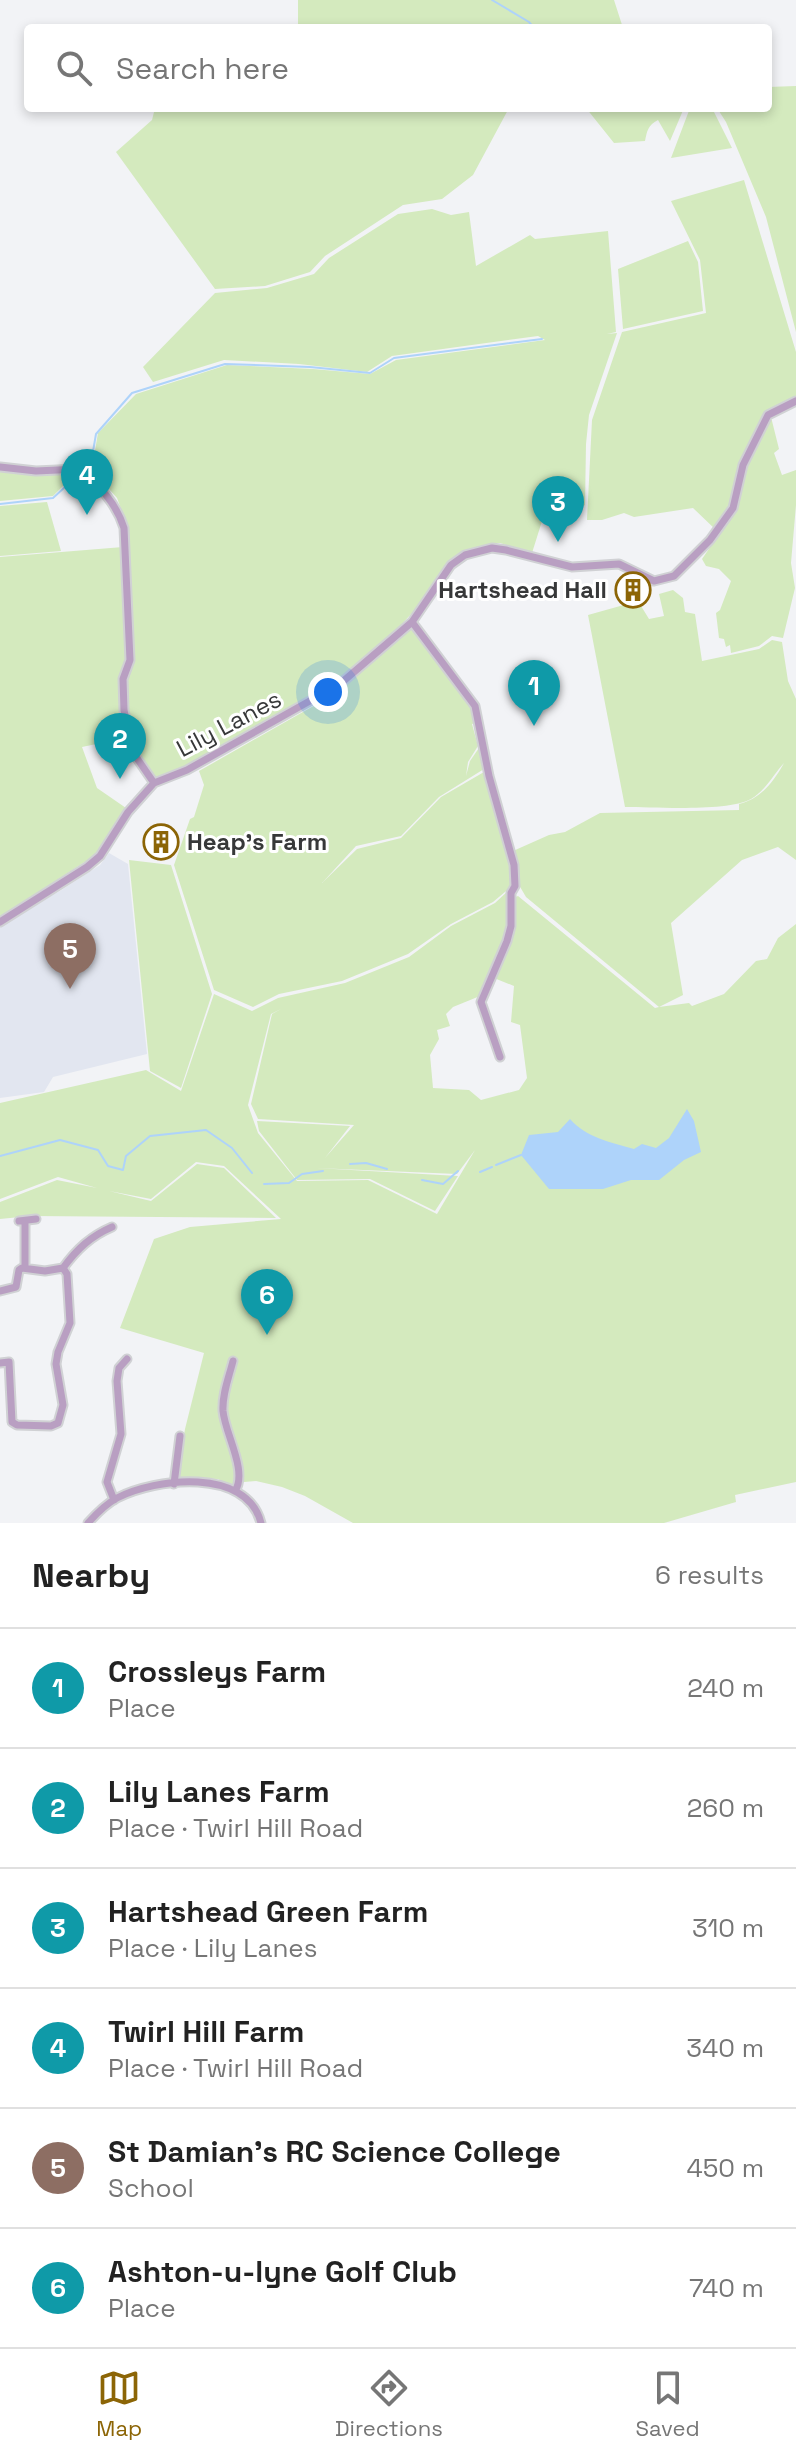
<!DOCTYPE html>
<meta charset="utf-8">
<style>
body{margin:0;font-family:"Space Grotesk",sans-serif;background:#f2f2f2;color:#222}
.you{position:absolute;left:328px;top:692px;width:28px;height:28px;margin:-20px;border:6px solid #fff;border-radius:50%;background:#1a73e8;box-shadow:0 0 0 12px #1a73e833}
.badge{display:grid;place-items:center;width:52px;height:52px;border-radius:50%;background:#8c6506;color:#fff;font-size:26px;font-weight:700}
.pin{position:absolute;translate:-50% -66px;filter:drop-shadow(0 2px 4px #0008)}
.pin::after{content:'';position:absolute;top:42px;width:28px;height:24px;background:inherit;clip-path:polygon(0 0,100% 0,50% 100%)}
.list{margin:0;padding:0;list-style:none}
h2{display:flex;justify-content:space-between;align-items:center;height:104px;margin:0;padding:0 32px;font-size:34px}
h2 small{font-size:26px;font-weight:400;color:#767676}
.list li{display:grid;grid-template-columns:52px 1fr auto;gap:24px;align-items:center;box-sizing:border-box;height:120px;padding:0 32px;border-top:2px solid #e0e0e0}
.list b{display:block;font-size:30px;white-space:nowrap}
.list p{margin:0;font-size:26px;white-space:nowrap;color:#767676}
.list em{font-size:26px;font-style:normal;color:#767676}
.icon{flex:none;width:44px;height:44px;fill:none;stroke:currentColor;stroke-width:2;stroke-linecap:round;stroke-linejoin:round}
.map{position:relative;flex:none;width:796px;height:1523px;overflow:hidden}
.search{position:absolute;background:#fff;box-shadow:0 4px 12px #0003;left:24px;right:24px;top:24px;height:88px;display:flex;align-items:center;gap:20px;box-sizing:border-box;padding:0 28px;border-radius:8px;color:#767676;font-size:30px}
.sheet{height:824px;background:#fff}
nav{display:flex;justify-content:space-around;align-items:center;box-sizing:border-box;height:112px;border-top:2px solid #e0e0e0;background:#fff;font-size:22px;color:#767676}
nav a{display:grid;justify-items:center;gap:4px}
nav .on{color:#8c6506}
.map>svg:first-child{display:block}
</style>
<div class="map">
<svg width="796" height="1523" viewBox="0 0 796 1523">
<rect width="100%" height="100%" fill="#f2f3f6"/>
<!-- built -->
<path fill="#e2e6f0" d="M109,853L128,864L147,1054L53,1077L44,1092L0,1098V923L60,891L100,865Z"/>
<!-- green -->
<path fill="#d4eabe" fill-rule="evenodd" d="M298,0H614L623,28H298Z
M796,86V332L766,217L726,122L717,108H768V87Z
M155,108H509L473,175L442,199L403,205L325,256L310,272L265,286L215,289L116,152L152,120Z
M586,108H684L670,141L658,120C648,125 647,131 645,141L614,143Z
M690,108H712L732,148L671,158Z
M744,180L796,352V398L767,412L728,508L716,530L693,508L634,517L624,513L602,520H587L592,420L622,332L706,313L700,260L671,201Z
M432,209L451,215L469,212L476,266L530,235L535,239L608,231L616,332L607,334L617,333L589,415L586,444L585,505L582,507L548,502L532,553L500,543L484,545L458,554L441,571L415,610L366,662L335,684L201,760L157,779L134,745L125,681L133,659L127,525L117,498L93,471L86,470L93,462L98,433L136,394L227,365L313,369L370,374L396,360L545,340L538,336L392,356L367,372L299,364L224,360L153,382L143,367L215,293L267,288L314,274L329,258L398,214Z
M688,241L698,262L703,311L623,329L618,269Z
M771,417L779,449L774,453L782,475L796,470V505L791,563L795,588L783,638L772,636L759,646L731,653L730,645L726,647L724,639L719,638L716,613L720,610L731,581L719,569L706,566L702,559L736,509L753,449Z
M0,470L78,471L53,496L0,501Z
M47,502L61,551L0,556V506Z
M123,547L128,658L121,678V712L125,738L82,747L97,788L126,808L97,854L0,917V557Z
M673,590L683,598L685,612L695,614L702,661L759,649L772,640L782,642L788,681L796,699V860L778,847L742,860L671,923L683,995L659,1007L689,1003L692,1006L724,994L756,961L767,959L778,938L796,924V1482L735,1495L736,1502L664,1523H353L305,1496L282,1487L256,1481L244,1482L242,1476L231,1486L218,1479L177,1478L185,1429L204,1353L120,1328L154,1239L190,1227L281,1219L224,1166L196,1162L151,1199L109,1191L151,1201L197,1164L224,1168L276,1218L30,1216L0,1219V1202L57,1180L97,1188L58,1177L0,1199V1103L146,1070L181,1091L214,994L252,1011L278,998L345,983L409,957L451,926L495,903L509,890L508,929L480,996L453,1007L446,1014L450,1026L437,1030L439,1039L430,1055L433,1088L469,1090L481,1100L519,1090L527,1078L520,1025L511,1022L514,986L494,978L511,939L513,898L518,896L655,1008L659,1007L526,897L519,885L513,851L549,835L565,832L600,813L739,810V804C761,799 774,781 784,763C774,774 765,791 751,799C728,812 654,807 625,807L588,615L638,601L649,619L664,616L659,594ZM281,1009L272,1014L251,1104L258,1119L354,1125L325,1158L350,1126L257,1121L259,1131L297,1180L370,1179L435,1211L458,1176L316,1168L457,1174L475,1150L437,1214L368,1180L297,1181L258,1133L248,1105L271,1014Z
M410,629H413L471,705L477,723L472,724L478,746L468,762L466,776L470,761L481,745L484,769L439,797L401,836L356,846L322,883L357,849L401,838L441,797L484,772L513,871L511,887L493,902L451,924L408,954L342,981L279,994L253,1007L214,990L174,865L190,819L194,817L204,785L199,771L324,700Z
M129,860L171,865L212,994L181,1088L150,1071Z"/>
<!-- water -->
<path fill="#aed3fa" d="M687,1109L694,1121L701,1152L684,1160L659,1180H631L603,1189H549L521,1155L529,1135L558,1132L570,1119C587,1138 610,1142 634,1149L642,1144L656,1148L669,1138Z"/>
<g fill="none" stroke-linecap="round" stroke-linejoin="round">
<!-- stream -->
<path stroke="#aed3fa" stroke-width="2" d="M492,0L529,22L534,28
M86,467L91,463L96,434L132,393L225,364L310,367L370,373L394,358L542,339
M0,504L53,498L78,475
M0,1156L60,1140L98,1150L108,1166L123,1170L126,1156L150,1136L206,1130L232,1148L252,1173
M350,1164L366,1163L387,1169
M496,1165L521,1155
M480,1172L492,1167
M422,1180L443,1184L458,1171
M264,1184L289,1183L302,1174L323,1171"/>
<defs>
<path id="minor" d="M0,467L36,471L79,469C99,484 117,505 124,528L130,660L123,679L124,710L132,751L154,783
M412,622L475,706L489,776L514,865L515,886L511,893V926L507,941L481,1002L500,1057
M0,922L87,867L100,856L128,812L154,783L187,770L340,684L412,622L451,565L465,555L492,548L506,550L572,567L619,564L654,581L674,576L710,540L733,508L743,465L768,415L796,401
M19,1221L36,1219
M25,1268V1221
M63,1268C77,1249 91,1236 112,1227
M0,1291L16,1287L19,1270L22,1268L45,1271L63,1268L67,1274L70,1323L58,1352L56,1364L63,1405L58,1423L51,1426L17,1425L12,1422L9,1362L0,1363
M233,1361C229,1377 222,1394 223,1411C225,1434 248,1471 235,1491
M174,1484L180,1436
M114,1500L107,1482L121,1434L117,1381L119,1368L127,1359
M88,1523C96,1514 106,1504 117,1498C155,1478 247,1467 261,1523"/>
</defs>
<!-- minor casing -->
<use href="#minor" stroke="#d0d1d4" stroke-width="11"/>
<!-- minor -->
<use href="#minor" stroke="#b99fc2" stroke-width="7"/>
</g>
<!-- icons -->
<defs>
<symbol id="building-ring" viewBox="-11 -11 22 22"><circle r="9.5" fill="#fff" stroke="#8c6506" stroke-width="1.5"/><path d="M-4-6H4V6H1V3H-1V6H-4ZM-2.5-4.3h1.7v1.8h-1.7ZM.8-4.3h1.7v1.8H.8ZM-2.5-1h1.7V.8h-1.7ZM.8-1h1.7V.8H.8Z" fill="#8c6506"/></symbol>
</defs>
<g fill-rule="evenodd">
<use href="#building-ring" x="613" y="570" width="40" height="40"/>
<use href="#building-ring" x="141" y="822" width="40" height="40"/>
</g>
<g text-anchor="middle" stroke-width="6" stroke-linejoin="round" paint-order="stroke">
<!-- poi labels -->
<g font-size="24" font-weight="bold" fill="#373839" stroke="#fff" text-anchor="end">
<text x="607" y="598">Hartshead Hall</text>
<text x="187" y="850" text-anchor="start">Heap's Farm</text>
</g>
<!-- street labels -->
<g font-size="24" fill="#373839" stroke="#fff">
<text transform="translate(229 724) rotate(-28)" y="8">Lily Lanes</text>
</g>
</g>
</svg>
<div class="you"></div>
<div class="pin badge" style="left:534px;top:726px;background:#0f9aa8">1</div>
<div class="pin badge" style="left:120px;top:779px;background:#0f9aa8">2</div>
<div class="pin badge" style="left:558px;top:542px;background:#0f9aa8">3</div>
<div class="pin badge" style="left:87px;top:515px;background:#0f9aa8">4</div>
<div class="pin badge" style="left:70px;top:989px;background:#8d6e63">5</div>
<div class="pin badge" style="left:267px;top:1335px;background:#0f9aa8">6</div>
<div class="search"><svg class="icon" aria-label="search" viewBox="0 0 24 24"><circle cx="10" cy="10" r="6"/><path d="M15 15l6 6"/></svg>Search here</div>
</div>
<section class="sheet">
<h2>Nearby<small>6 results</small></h2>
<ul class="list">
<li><span class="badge" style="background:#0f9aa8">1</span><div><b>Crossleys Farm</b><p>Place</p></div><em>240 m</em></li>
<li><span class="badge" style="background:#0f9aa8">2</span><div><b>Lily Lanes Farm</b><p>Place · Twirl Hill Road</p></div><em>260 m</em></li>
<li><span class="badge" style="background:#0f9aa8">3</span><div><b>Hartshead Green Farm</b><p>Place · Lily Lanes</p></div><em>310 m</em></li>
<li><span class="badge" style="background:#0f9aa8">4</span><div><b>Twirl Hill Farm</b><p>Place · Twirl Hill Road</p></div><em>340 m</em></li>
<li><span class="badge" style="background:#8d6e63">5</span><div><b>St Damian's RC Science College</b><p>School</p></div><em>450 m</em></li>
<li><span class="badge" style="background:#0f9aa8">6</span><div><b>Ashton-u-lyne Golf Club</b><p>Place</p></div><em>740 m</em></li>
</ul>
</section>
<nav>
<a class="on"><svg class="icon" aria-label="map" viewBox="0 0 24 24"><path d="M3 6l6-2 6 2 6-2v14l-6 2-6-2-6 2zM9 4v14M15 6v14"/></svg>Map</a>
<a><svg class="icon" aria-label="directions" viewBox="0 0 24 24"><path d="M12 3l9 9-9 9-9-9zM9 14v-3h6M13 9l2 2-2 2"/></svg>Directions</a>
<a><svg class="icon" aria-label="saved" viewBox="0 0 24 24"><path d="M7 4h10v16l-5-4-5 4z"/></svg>Saved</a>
</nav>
